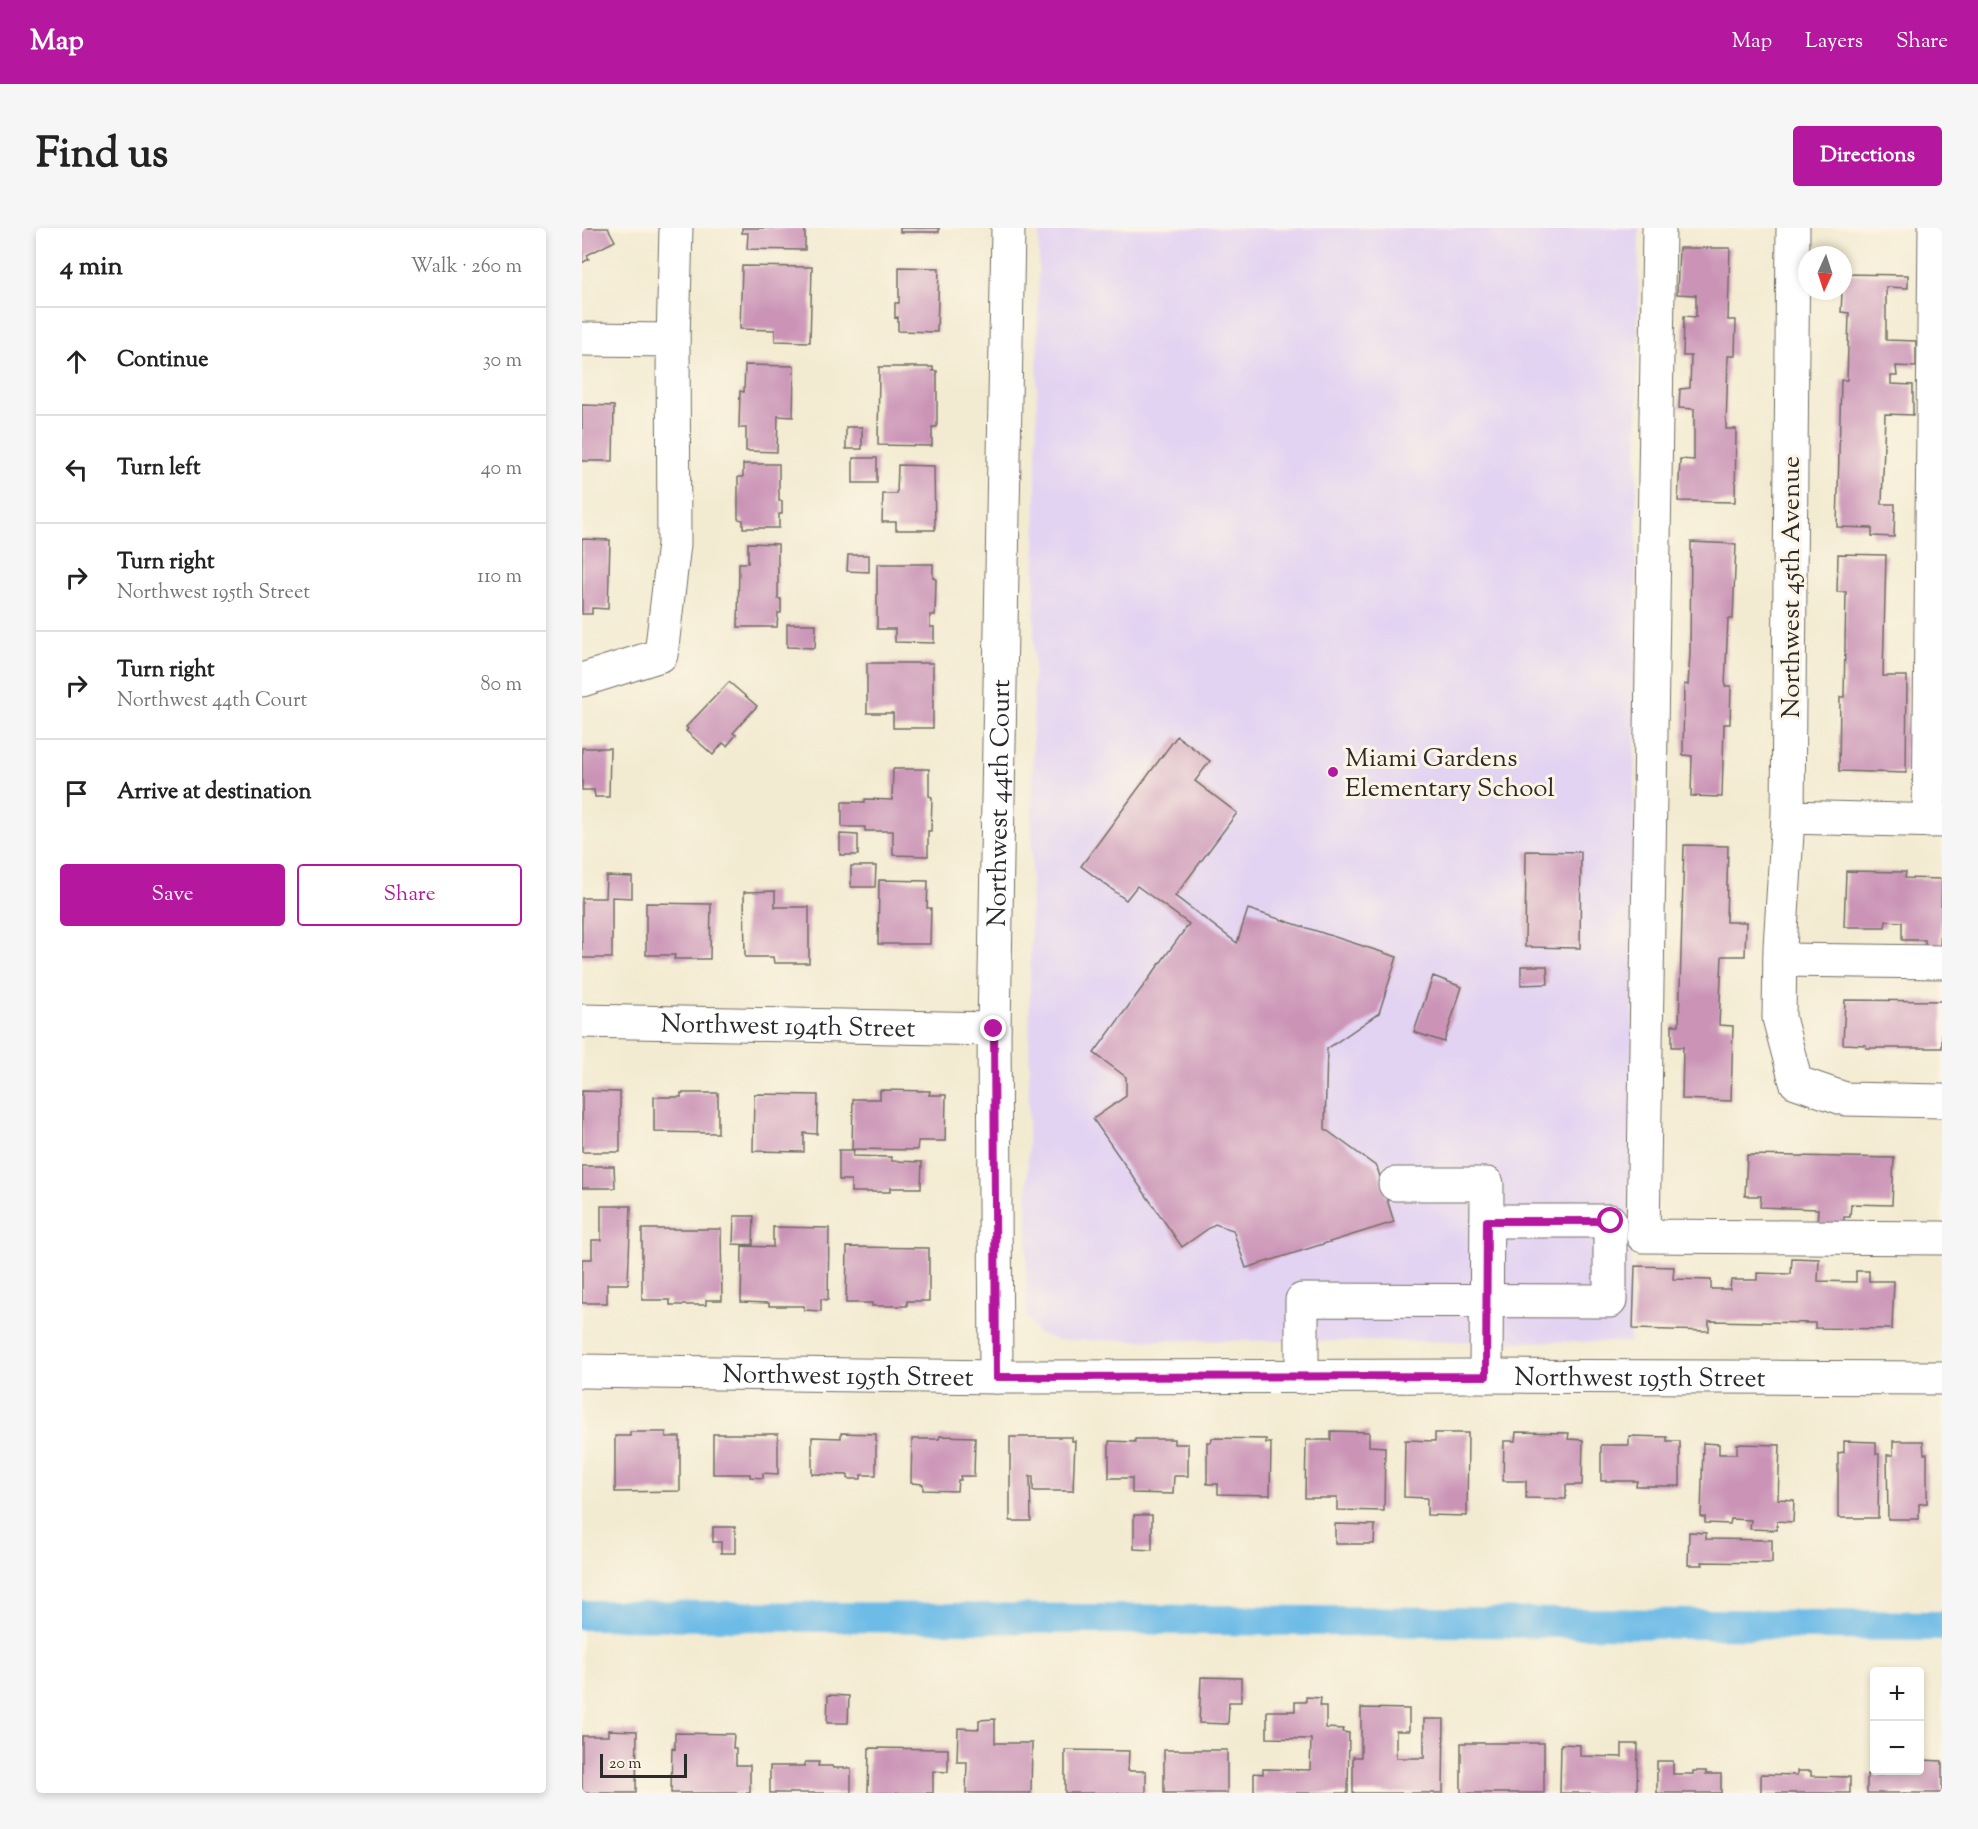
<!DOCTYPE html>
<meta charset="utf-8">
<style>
body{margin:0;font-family:"Sorts Mill Goudy",serif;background:#f6f6f6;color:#222}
.controls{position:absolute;right:18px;bottom:18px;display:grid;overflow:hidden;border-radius:6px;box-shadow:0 3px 9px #0003}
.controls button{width:54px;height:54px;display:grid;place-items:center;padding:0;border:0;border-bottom:2px solid #e0e0e0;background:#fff;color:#222;font:30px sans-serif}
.compass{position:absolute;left:1216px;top:18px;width:54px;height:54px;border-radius:50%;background:#fff;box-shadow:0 3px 9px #0003;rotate:183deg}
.scale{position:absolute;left:18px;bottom:15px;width:87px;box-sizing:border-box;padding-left:6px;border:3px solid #2b2b2b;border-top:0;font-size:16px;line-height:21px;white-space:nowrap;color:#2b2b2b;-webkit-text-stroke:4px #fcf5e5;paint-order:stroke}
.stop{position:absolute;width:18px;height:18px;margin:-14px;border:4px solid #b5179e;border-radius:50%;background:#fff}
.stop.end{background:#b5179e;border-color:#fff;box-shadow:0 2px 6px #0008}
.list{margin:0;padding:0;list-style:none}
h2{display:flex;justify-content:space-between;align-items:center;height:78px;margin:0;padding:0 24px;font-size:26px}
h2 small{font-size:20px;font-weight:400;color:#767676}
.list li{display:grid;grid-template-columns:39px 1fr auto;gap:18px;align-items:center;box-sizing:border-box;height:108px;padding:0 24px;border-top:2px solid #e0e0e0}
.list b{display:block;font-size:22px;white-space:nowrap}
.list p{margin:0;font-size:20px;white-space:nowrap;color:#767676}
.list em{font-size:20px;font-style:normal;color:#767676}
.actions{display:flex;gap:12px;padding:18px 24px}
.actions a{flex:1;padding:14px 0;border:2px solid #b5179e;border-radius:6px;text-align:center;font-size:21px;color:#b5179e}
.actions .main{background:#b5179e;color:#fff}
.icon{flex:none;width:33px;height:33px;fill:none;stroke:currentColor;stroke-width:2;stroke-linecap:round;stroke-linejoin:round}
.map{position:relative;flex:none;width:1360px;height:1565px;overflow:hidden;border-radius:6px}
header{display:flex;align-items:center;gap:36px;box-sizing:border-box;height:84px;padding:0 30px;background:#b5179e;color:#fff}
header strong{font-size:28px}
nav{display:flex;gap:33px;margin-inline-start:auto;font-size:21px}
.intro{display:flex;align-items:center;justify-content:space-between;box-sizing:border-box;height:144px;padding:0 36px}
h1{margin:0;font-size:42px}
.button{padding:15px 27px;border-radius:6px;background:#b5179e;color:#fff;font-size:21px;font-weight:700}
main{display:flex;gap:36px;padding:0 36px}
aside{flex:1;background:#fff;border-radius:6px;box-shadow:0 3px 9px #0003}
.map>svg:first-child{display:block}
</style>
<header>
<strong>Map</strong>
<nav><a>Map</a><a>Layers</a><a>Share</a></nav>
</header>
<div class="intro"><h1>Find us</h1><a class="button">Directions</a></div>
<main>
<aside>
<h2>4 min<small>Walk · 260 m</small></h2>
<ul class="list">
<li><svg class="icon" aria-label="ahead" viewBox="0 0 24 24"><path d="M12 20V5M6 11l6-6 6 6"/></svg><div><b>Continue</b></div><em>30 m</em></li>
<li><svg class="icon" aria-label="left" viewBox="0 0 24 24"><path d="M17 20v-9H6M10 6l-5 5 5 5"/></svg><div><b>Turn left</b></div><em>40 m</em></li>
<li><svg class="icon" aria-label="right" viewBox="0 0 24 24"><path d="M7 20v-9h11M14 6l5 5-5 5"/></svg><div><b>Turn right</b><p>Northwest 195th Street</p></div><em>110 m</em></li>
<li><svg class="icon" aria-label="right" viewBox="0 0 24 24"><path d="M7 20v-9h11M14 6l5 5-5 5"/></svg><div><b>Turn right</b><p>Northwest 44th Court</p></div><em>80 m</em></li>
<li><svg class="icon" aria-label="arrive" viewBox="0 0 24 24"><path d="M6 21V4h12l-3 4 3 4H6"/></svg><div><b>Arrive at destination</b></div></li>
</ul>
<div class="actions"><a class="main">Save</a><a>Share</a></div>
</aside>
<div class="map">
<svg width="1360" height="1565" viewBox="0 0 1360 1565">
<rect width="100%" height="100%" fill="#fcf5e5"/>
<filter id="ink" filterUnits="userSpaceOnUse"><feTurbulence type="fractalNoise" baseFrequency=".0167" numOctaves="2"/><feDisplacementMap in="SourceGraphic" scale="12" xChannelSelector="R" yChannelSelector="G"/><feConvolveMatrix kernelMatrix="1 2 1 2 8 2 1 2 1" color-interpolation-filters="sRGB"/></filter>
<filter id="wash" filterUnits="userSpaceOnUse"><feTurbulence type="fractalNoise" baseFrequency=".008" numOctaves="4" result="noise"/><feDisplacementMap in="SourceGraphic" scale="24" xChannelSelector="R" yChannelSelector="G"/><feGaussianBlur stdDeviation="1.35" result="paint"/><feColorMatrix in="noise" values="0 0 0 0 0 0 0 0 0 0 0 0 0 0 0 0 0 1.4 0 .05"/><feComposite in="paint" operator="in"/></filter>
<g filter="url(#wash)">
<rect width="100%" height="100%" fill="#f3ebd1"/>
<!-- built -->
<path fill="#e3d3f2" d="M457,0H1057L1048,1114L475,1112L455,1105L444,1087Z"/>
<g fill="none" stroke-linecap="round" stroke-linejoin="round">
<!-- canal -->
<path stroke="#6dbbe7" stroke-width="30" d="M0,1387L1360,1398"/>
</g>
<g id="blocks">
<!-- building -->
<path fill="#cb94b7" d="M0,0H26L33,13L5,27L7,31L0,35Z
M160,0H223V22L165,21L166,5H160Z
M318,0H357V4H318Z
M1097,20H1148L1146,92H1154L1153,128H1146L1144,201H1154L1153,274L1096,273L1098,231L1112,232V181L1097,180L1098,161L1108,160L1109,128H1101L1102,88L1114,89V67L1095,66Z
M160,38L230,39L228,114L193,113V102L158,101Z
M317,39L357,40L355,104L316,103V89L313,90V75H317Z
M1261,46L1326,47V60L1304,59V112L1334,113V139L1314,138L1315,148H1309V156L1331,157V187L1303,186L1300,276H1313L1312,309L1290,308V300L1255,299L1259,152H1265L1267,85L1259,84Z
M163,137L212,138L211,189L196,188L195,224L164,223V200H157L158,163L162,164Z
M297,139H351V143H355V199H350V218L296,217Z
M0,177L32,178L31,233H0Z
M264,199H280V221H264Z
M271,230H295V255H271Z
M161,236H197V273H200V286H197V300H161V292L156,291V249H161Z
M316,237L352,238L353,302H314V294H300L301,266H315Z
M0,311L28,312L26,381L10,380V386H0Z
M1109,314L1154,316L1151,391H1146L1143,458H1149L1148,496H1142L1140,569L1109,568L1110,528L1101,527L1102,456L1106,457L1108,425Z
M166,315L196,316V371H199V385H196L195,399H156L157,335H166Z
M1256,326L1304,327L1301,448H1325L1324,545L1257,543L1258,469H1262L1264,364H1255Z
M266,327H287V344L265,343Z
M295,336H351V350L354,351L353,387H348V399H352V415L313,414V401H295Z
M205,396H234L233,420L205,419Z
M285,435H351V500H311V485H285Z
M147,454L175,478L151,505L154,507L145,518L141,515L131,527L104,503L106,501L104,499Z
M595,508L628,533L613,553L655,585L593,668L655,715L666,681L815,729L797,785L745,821L743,901L795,939L812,994L664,1040L651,1002L633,996L600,1019L511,891L544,868V849L512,825L607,696L555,658L544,672L499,638Z
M0,520H28L27,569H13L12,562H0Z
M311,541H347V568L350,569L349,603H346V628L311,627V603H283V599H260V574H283V571L310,572Z
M258,606L276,607V627H258Z
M1102,617L1146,618L1144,694H1164L1163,728H1140L1137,797L1151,798L1149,873L1100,871L1101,819H1090V797H1097Z
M944,623L999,624L998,720L943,719Z
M269,638H294L293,659H269Z
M1264,643L1324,644L1323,650L1360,651L1358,720H1343V712H1320V694L1304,693L1303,699H1262Z
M24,648L50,649V670L30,669V730H0V670H23Z
M297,652L346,653L345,680H349L348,716H296Z
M193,663V679H227V735H192L191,729H163L162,664Z
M64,675L129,676L128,731H92L93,727H64Z
M939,738H965L966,756L939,757Z
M851,748L880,759L862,814L832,804Z
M1263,772L1360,773V820H1284V817L1261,816Z
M298,862L348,863L347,867H364L363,913H336L335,922L270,921L271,871H298Z
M0,863L38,864V924H0Z
M99,865H136V905L72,904V869H99Z
M172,866L236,867L235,906L222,905V924L171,923Z
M257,922H272L271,928L309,929L310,933L340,934L339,960H308V964H269V952H257Z
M1165,927L1312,930L1310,977L1269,976L1268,989H1262V998L1235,997L1236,981L1178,979L1179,968H1163Z
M0,938H32L33,960H0Z
M19,978H49L46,1056H25V1075H0V1031H10V1012H19Z
M152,988H172L171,1017L151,1016Z
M191,999L247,1000L246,1072L239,1071V1083L222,1082V1078H187V1075L159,1074L160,1018L191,1019Z
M60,1001H139L140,1072H124V1077H88V1072H60Z
M265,1019L347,1020V1073H325V1078H290V1075H264Z
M1210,1030L1237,1031L1236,1053L1274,1054V1043H1287V1053H1312L1310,1101L1233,1100V1095L1127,1093V1103L1051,1101L1053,1038L1092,1039L1091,1051L1129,1052V1061H1148L1149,1052H1175V1045L1209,1046Z
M749,1203L787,1204V1218L803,1219L802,1283L755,1282V1270H723L724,1212H749Z
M48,1204H84V1209H98V1263L33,1264V1208H48Z
M934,1204L987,1205L986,1211L1001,1212L1000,1257H984V1271L944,1270V1253H921L922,1213H933Z
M259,1205L294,1206V1247H279V1251H266V1247L230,1246V1209L259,1210Z
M853,1205H886L885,1288L845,1287V1270L822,1269L823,1212L853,1213Z
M131,1206H196V1246L181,1245V1250L168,1249V1246H131Z
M358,1208L393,1209L392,1248H378L379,1252H376L375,1263L341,1262V1256L329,1255L330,1211H357Z
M1047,1208L1085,1209V1213H1098V1258H1054L1055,1253H1019V1217H1047Z
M428,1209H490V1213H493L491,1263H451V1248H448L449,1293H428Z
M630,1210L684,1211V1215H689L688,1267L636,1266V1256H625V1214H629Z
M553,1211H592V1216H606V1248H592L591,1266L550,1265V1250H527V1213L553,1214Z
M1262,1213L1294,1214V1226H1297L1296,1290H1256V1225L1262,1224Z
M1311,1213H1341L1342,1226H1345V1275L1337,1276V1291H1306L1305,1227H1311Z
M1121,1215L1137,1216V1226H1155V1216L1198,1217L1196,1271L1212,1272L1211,1294L1195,1293V1302L1168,1301L1169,1292L1149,1291L1148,1296L1123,1295V1289H1119Z
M552,1287H570V1322L552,1321Z
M753,1296L793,1297L792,1316H753Z
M131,1299H153V1325H139V1314H131Z
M1107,1304L1124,1305V1311L1190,1312V1335L1120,1334L1121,1337H1106Z
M619,1449L659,1450V1474H647L646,1496L617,1495Z
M246,1467L267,1468L266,1495H245Z
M724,1469L739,1470L738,1478H744V1500L761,1501L760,1504L767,1505L766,1565H672V1545L681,1546V1541L728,1542L729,1511L685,1510V1483H713V1474H724Z
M779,1480L827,1481V1503H814V1530H842V1491H862L861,1565H771V1529H779Z
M413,1491V1515H450L449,1565H384L385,1534H375L376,1500L397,1501V1492Z
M26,1502L55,1503L54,1565H0V1508H26Z
M93,1505L152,1506L151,1520H154V1537H168V1565H89L90,1520L93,1521Z
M879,1515H962V1565H879Z
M979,1516L998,1517V1528L1040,1529V1516H1056L1055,1565H978Z
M287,1520L366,1521V1544L351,1543V1565H286Z
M483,1522L547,1523L546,1543H564V1565H483Z
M582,1522H645V1565H582Z
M1338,1532L1360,1533V1565H1285V1546L1300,1547V1542H1338Z
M1075,1533H1091V1546H1111V1543H1124V1546H1139V1565H1075Z
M223,1534H237L236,1538H250L251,1540H269V1565H188V1538H223Z
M1215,1543H1229V1548L1268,1549V1565H1179V1546L1215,1547Z"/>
</g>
</g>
<g filter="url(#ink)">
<use href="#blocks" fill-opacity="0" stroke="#716e65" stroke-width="1.5"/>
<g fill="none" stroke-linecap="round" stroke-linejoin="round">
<defs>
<g id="minor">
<path d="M1077,0L1061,1008L1360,1010"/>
<path d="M1211,0L1206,589L1198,719L1197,790L1214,854L1263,871L1360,873"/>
<path d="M0,111L91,112"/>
<path d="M0,452L79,427L92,316L91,112L94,0"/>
<path d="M1206,589L1360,593"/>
<path d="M1347,593L1353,0"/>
<path d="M1198,732L1360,734"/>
<path id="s1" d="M0,793L412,801"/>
<path d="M813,956H905L904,1148"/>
<path id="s2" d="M0,1143L414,1149L904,1148L1360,1150"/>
<path id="s3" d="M414,1149L412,801L426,0"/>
<path d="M720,1149V1072L1028,1073V993H905"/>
</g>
</defs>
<!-- minor casing -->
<use href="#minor" stroke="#716e65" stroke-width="35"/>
<!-- minor -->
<use href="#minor" stroke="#fff" stroke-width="33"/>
</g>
</g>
<g fill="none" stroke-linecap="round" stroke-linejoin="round" filter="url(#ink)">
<!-- route -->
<path stroke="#b5179e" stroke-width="8" d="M412,801L414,1149L904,1148L905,993H1029"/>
</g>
<!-- markers -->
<circle fill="#b5179e" stroke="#fcf5e5" stroke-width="2" cx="751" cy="544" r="6"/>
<g text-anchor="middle" stroke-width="6" stroke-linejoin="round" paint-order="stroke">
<!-- street labels -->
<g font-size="26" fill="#2b2b2b" stroke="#fcf5e5">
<text transform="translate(1208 359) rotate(-90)" y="9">Northwest 45th Avenue</text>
<text dy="9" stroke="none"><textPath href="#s3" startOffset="574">Northwest 44th Court</textPath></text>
<text dy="9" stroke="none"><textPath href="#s1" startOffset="206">Northwest 194th Street</textPath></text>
<text dy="9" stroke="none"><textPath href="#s2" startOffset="266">Northwest 195th Street</textPath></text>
<text dy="9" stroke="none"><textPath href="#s2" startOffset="1058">Northwest 195th Street</textPath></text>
</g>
<!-- poi labels -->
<g font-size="26" fill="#2b2b2b" stroke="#fcf5e5" text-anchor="start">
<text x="763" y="538">Miami Gardens<tspan x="763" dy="30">Elementary School</tspan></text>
</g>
</g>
</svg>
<div class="controls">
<button>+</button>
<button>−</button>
</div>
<svg class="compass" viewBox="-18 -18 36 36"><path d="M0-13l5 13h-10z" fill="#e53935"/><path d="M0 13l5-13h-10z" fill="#767676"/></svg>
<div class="scale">20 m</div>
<div class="stop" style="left:1029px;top:993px"></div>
<div class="stop end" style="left:412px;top:801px"></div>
</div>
</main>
